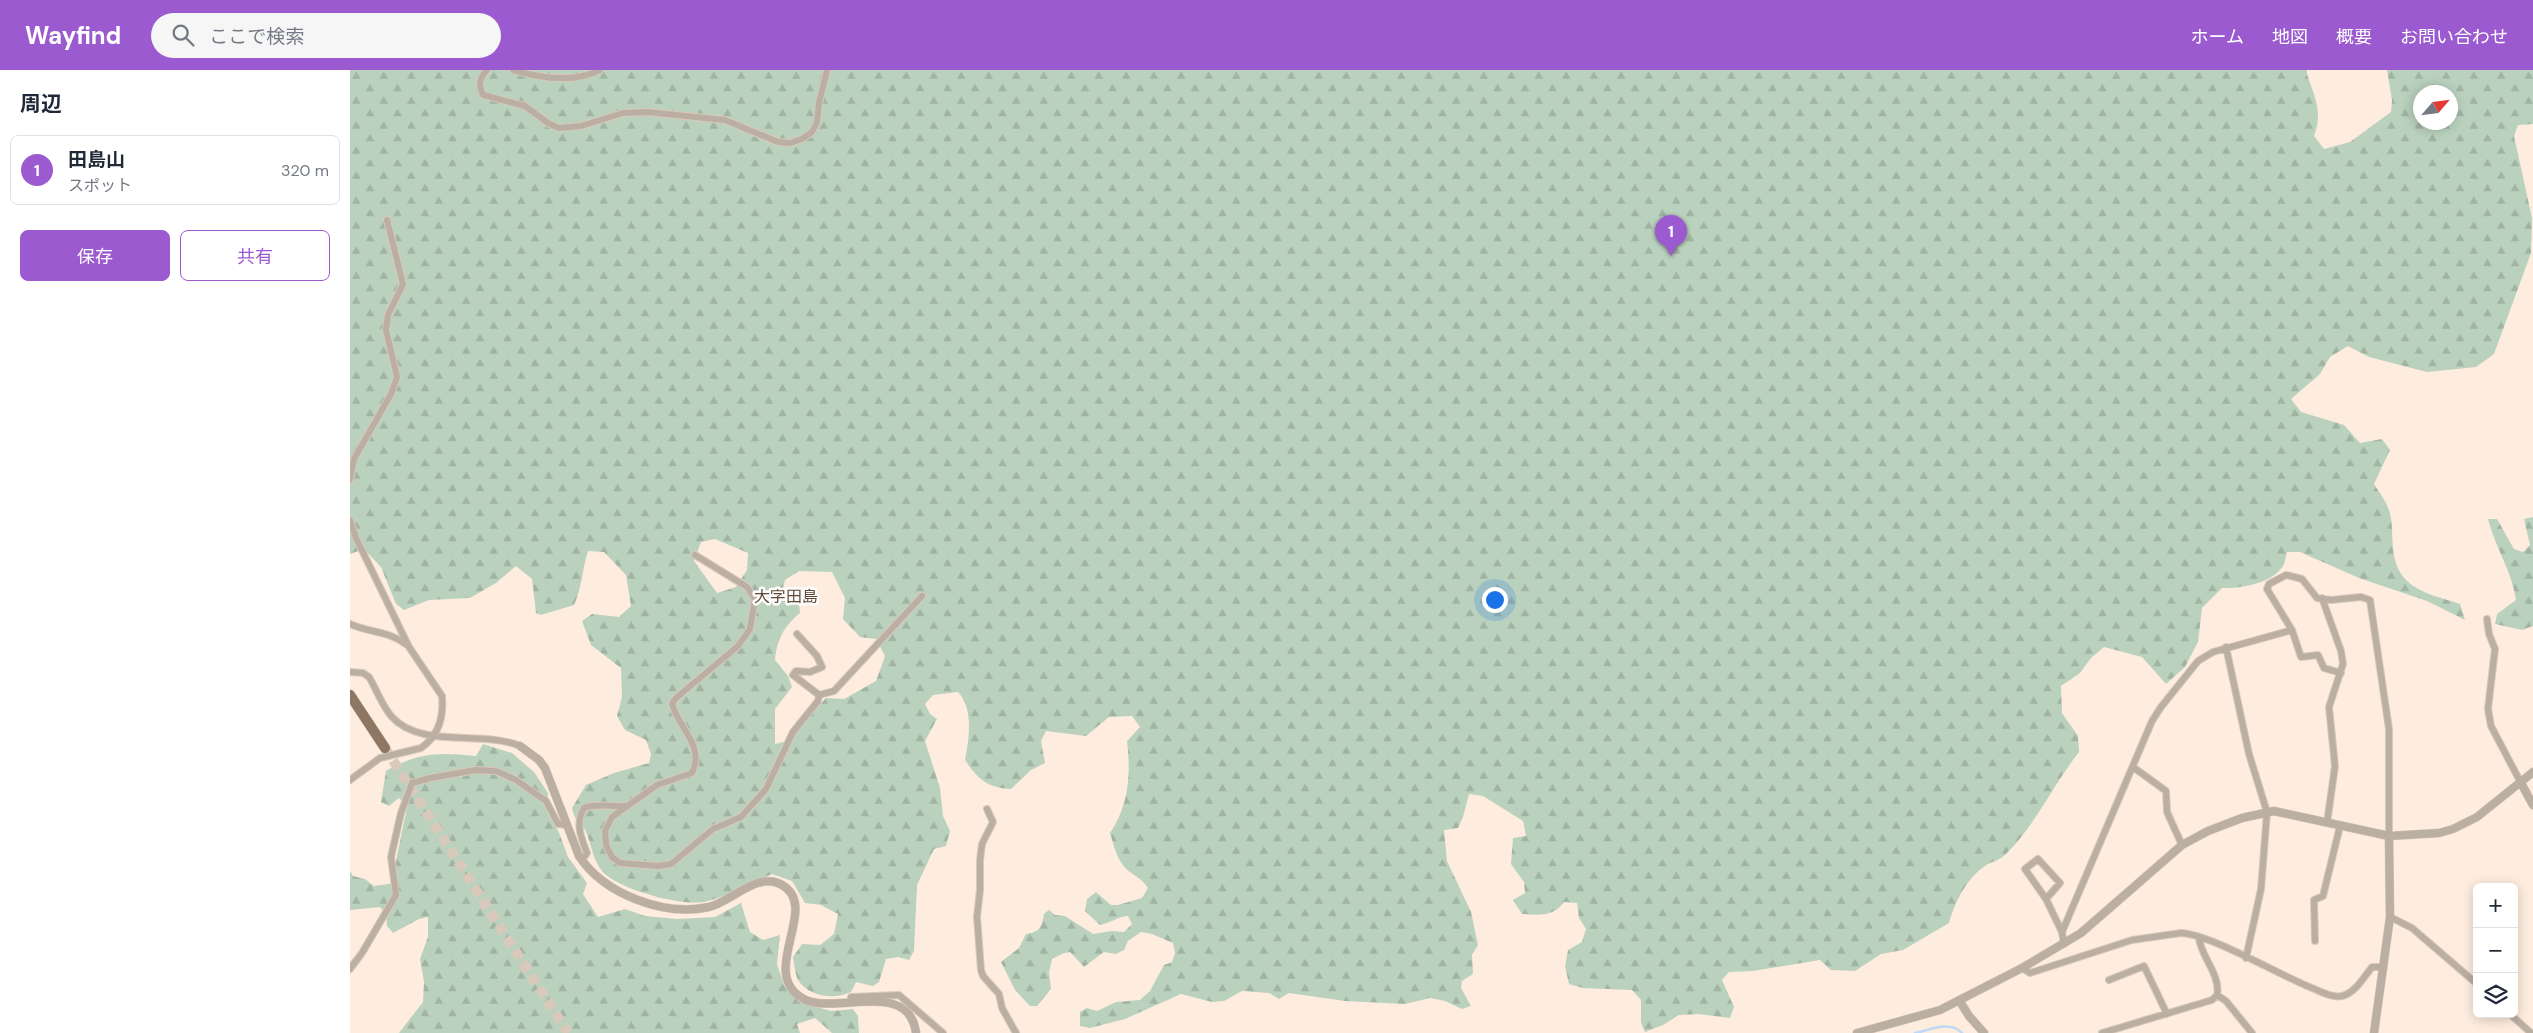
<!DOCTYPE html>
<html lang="ja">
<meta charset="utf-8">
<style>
body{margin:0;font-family:"DM Sans","Noto Sans JP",sans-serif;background:#f6f6f7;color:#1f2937}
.controls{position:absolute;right:15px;bottom:15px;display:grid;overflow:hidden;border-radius:8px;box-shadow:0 2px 12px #0003}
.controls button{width:45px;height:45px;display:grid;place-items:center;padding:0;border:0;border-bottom:1px solid #e0e1e3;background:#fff;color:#1f2937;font:25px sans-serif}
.compass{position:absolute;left:2063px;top:15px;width:45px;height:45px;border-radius:50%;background:#fff;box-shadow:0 2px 12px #0003;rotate:62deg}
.you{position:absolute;left:1144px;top:529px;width:18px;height:18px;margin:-12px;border:4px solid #fff;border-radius:50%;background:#1a73e8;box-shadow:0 0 0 8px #1a73e833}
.badge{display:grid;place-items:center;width:32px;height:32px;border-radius:50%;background:#9c5ad0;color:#fff;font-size:16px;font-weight:700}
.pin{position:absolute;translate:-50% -41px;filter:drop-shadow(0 1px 2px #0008)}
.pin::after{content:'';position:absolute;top:26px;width:18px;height:15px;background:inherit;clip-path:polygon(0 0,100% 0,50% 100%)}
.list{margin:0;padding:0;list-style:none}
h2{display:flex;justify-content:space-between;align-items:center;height:65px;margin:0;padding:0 20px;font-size:21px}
h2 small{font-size:16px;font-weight:400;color:#747a83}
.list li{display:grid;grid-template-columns:32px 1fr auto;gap:15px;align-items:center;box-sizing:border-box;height:70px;margin:0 10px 10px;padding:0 10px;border:1px solid #e0e1e3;border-radius:8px}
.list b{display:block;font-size:19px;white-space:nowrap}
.list p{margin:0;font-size:16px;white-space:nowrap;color:#747a83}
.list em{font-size:16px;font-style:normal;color:#747a83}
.actions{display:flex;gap:10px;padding:15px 20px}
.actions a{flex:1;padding:11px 0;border:1px solid #9c5ad0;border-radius:8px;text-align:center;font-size:18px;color:#9c5ad0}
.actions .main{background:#9c5ad0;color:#fff}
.icon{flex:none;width:28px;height:28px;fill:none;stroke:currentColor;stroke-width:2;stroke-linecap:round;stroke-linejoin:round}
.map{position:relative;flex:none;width:2183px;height:963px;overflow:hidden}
header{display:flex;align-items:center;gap:30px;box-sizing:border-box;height:70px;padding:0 25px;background:#9c5ad0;color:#fff}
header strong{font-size:24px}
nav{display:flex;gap:28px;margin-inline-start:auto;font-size:18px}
.search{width:350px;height:45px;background:#f6f6f7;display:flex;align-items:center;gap:12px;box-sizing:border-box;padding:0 18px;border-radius:28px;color:#747a83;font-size:19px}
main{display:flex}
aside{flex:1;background:#fff}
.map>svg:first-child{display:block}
</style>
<header>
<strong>Wayfind</strong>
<div class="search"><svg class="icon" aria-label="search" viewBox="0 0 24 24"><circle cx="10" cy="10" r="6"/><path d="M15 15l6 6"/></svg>ここで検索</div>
<nav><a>ホーム</a><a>地図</a><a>概要</a><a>お問い合わせ</a></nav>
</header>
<main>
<aside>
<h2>周辺<small></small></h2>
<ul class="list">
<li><span class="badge">1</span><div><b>田島山</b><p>スポット</p></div><em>320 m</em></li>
</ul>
<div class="actions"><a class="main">保存</a><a>共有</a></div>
</aside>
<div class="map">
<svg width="2183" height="963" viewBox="0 0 2183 963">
<defs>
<pattern id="forest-firs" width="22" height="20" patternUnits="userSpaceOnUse" patternTransform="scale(1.25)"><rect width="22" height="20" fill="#bad1be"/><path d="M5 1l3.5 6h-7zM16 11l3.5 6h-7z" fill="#a1b4a4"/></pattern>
</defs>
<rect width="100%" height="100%" fill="#feedde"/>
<!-- forest -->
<path fill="url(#forest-firs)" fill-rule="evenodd" d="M0,0H1957V4C1965,28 1973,42 1964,66L1974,79L2000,72L2041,42L2042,30L2037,0H2183V54L2168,55L2164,66L2182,148L2181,183L2144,284L2126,297L2077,302L2019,287L1998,276L1980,287L1970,304L1941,329L1951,342L1994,355L2010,373L2032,369L2040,380L2024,414C2031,425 2039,435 2041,448C2044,470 2039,493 2057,511C2071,524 2093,528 2110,534L2115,550L2077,531L2009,508L1950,482H1937C1936,486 1935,491 1934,494C1925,513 1890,519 1872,518L1852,538L1848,572L1835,597L1816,614L1792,587L1754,577L1741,588L1730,603L1711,616L1712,643L1728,666L1729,682C1703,715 1685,756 1655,785C1650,790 1641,792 1635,796C1616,809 1605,832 1599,853L1553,880L1531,884L1505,901L1481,900L1470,890L1403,901L1379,902L1372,910L1384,937L1380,948L1348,944L1329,945L1313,955L1295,962L1291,953V930L1282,920L1233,918L1219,914L1215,896L1218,880L1232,872L1236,859L1229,848L1227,833L1214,832C1203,847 1190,845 1172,844L1163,830L1175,823L1174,812L1161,794L1163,768L1176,766L1173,751L1133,726L1119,724L1113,747L1108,758L1094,760L1097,791L1121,842L1128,875L1122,885L1123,904L1112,911L1111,918L1121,936L1112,939L1095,931L1080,928L1055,934L995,931L939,923L929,929L919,923L892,921L874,931L862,932L831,924L775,949L740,958L730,956V942L737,938L747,941L766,932L790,930L800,921L814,895L822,892L825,883L823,873L802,864L791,862L778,871L774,880L766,884L754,882L734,897L720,882L714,883L702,889L699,902L701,919L687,936H680L665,920L651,892L669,878L676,864C690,862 692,857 694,844L699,840L705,845L715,846L743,864L762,861L774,862L782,854L778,846C767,847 760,853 750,855L735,841L737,829L746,822L761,835H768L792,828L798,818C791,808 789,809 780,802C768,794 764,776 760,763C779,735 781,704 777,671L790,657L782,646L759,647L736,666L696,661L691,671L695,693L681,700L661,719C637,718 628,709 615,690C619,669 624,639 608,622L583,625L575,634L580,644L587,649L575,671L590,718L593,746L600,761L596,776L584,779L567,815L564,881L559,890L548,887L536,889L529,912L523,916L506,912L501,922C484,930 459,927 448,910C445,904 444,893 443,887L452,874L470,875L484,864L488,844L471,835L455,833L442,811L422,804C401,813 377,827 354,832C330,836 270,820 253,802C242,790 242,774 235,760C229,749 225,753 222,738L236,715L264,703L299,693L301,684L296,670L275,660L267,646L272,627L271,598L241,575L232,551L242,544L269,547L281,536L276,505L254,482L238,481C232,500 232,518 224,535L191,545L186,543L182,509L166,496L146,513L120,528L79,530L54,540L46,534L31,497L14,479L0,484ZM2070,22H2100V52H2070ZM365,469L398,483L397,500L386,517L367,523L344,491L351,472ZM449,501L482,502L495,528L493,549L510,567L526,569L535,586L526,611L494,629L476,628L438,671L425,674V639L442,617L438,606L425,590C427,570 433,557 450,543L449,534L433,518L435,510Z
M2183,447V556L2172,560L2145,554L2147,544L2166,530C2162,501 2145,477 2138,449H2147L2164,479L2173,482L2180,475L2174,449Z
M133,674L162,683L184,702L198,723L197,742L208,760L218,787L237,813L233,824L248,847L275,839L295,846L327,849L365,847L391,833L400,862L413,870L430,865L427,894L434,915L449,932L481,941L503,939L508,946L509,963H482L465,948L447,954L450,963H49L73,932L74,912L70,889L78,867V847L69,849L43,863L37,856L36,844L30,837L0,840V801L3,806L15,809L24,816L45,813L44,801L57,737L49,728L39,736L31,732L36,701C69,682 89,682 126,686Z"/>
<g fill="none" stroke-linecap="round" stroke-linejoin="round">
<!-- stream -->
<path stroke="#bfd8f6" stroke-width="2.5" d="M1565,963C1580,960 1600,950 1612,963"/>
<!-- primary-tunnel -->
<path stroke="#d9c9bb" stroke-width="10" stroke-dasharray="10 5" stroke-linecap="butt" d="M35,678L218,963"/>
<defs>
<path id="minor" d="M137,0C129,9 128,15 133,25L175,36L198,53L209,58L231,56L273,43L297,42L375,50L428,72L440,73L452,69L462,62L467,52L469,33L477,0
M163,0C190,8 224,13 250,0
M0,410L4,389L41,324L47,307L36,260L38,245L53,214L37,150
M0,450L6,468L59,577L92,626C94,647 88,666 71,678L30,688L0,710
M345,485L397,517L405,529L400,559L388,576L326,628L322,634C329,659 355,675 342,703L307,715L262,747L255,761L256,775L262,787L270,793L309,796L321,794L363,759L391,747L416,719L443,662L468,631L469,625
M1972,528L1991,581L1993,594L1979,637L1985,696L1977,753
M2137,549L2139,564L2145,579L2138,639L2141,656L2171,713
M0,554C20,563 40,561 57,575
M1942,560L1951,587L1968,585L1974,598L1991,603
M447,564L467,586L472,597L460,602L446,601L443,605L469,625L484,621L572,526
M1876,577L1899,684L1917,742L1911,819L1896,888
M0,602L13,603L19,607C27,620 32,636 42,647C71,679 132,660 170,676
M1783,697L1816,721L1817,742L1832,775
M637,739L643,752L632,774L630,790V820L627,847L631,900L633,906L649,924L652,938L666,963
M232,790L237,783C231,768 225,753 234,738C244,733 263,737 275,736
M1696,829L1710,813L1688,789L1675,799L1696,829L1712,862
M2040,847L2062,858L2127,914
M1965,871L1964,830L1973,826L1990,756
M1714,874L1712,862L1802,651L1811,637L1848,591L1863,582L1942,560L1917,519L1919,514L1936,505L1952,509L1967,528L1981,530L2011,527L2020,530L2039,659V766
M1672,898L1680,903L1782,870L1831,863C1860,864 1931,906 1962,918C1972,922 1982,928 1992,926C2005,923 2014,907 2022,897H2034
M0,899L12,883L46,825L41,787L51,743L62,713L80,708L126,700L146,701L166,710L196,731L208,754L217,755
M1759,910L1794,896L1817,944
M1867,925L1876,931L1902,963
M500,933L501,927L549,925L593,963
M2160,944L2181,963
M1752,963L1862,930L1867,925C1871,905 1851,887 1849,868"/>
<path id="tertiary" d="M170,676L189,690L195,698L229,786C254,824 314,847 359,837C383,831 407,801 432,815C471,837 408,902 452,928C483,947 559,907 566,963
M2171,713L2183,735
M1609,930L1619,946L1634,963
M1507,963L1590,940L1672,898L1731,863L1832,775L1858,761L1892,748L1924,741L2039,766L2089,763L2103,759L2127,747L2183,702
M2024,963L2040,847L2039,766"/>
<path id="primary" d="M0,625L35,678"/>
</defs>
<!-- minor casing -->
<use href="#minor" stroke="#d9c9bb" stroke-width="8"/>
<!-- tertiary casing -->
<use href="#tertiary" stroke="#d9c9bb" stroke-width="9"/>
<!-- primary casing -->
<use href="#primary" stroke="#d9c9bb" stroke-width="11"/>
<!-- minor -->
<use href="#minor" stroke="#bbaea2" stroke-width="6"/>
<!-- tertiary -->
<use href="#tertiary" stroke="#bbaea2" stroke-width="8"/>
<!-- primary -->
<use href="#primary" stroke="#8e7762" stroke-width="10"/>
</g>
<g text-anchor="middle" stroke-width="5" stroke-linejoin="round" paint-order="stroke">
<!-- quarter labels -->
<g font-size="16" fill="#624a36" stroke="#fdfdfd">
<text x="436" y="532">大字田島</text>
</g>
</g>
</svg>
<div class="controls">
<button>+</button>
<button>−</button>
<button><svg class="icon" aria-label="layers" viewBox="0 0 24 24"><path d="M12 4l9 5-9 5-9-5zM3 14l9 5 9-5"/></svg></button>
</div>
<svg class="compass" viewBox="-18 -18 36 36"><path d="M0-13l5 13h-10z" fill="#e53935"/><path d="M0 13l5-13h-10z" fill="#747a83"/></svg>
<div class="you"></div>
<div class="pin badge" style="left:1321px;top:186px">1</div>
</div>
</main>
